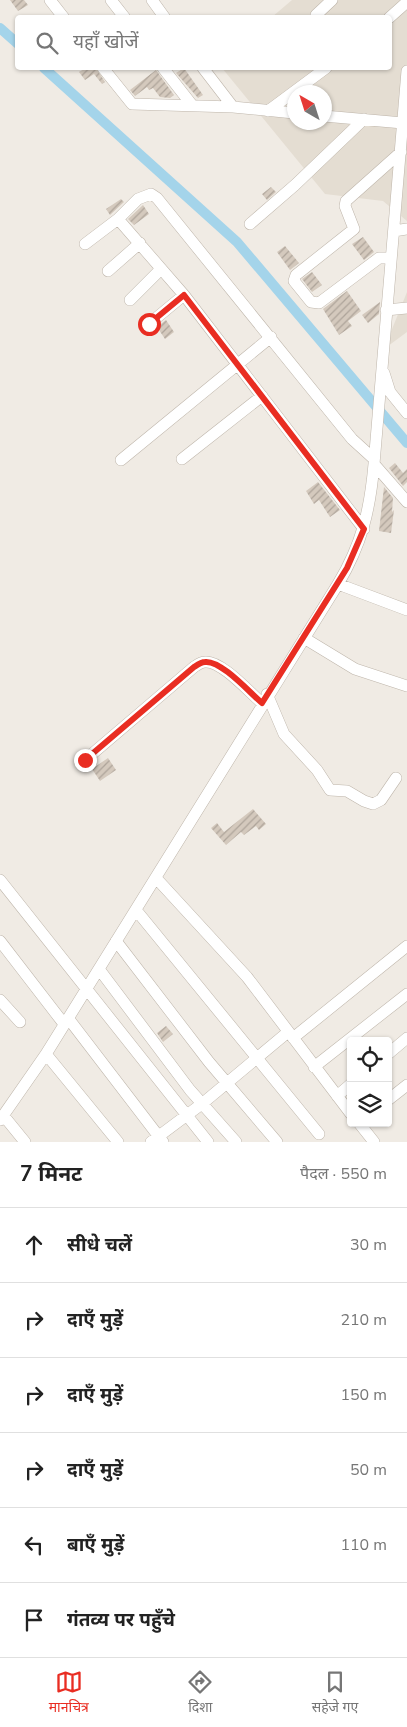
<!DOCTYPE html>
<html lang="hi">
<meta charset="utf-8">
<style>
body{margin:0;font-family:"Nunito Sans","Noto Sans Devanagari",sans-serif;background:#f2f2f2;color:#222}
.controls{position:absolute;right:15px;bottom:15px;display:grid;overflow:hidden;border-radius:5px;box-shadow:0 1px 4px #0004}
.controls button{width:45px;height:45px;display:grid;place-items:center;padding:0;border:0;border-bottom:1px solid #e0e0e0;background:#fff;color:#222;font:25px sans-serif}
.compass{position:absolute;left:287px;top:85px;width:45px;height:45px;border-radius:50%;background:#fff;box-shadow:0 1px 4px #0004;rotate:321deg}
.stop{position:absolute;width:15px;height:15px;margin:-11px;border:4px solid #e92d22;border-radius:50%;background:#fff}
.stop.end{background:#e92d22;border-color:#fff;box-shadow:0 1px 5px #0008}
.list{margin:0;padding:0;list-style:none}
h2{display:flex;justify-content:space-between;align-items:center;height:65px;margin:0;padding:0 20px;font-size:21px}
h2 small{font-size:16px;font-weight:400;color:#767676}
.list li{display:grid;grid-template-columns:32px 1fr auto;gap:15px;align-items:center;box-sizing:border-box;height:75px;padding:0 20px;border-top:1px solid #e0e0e0}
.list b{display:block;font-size:19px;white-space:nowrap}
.list em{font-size:16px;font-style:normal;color:#767676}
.icon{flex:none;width:28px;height:28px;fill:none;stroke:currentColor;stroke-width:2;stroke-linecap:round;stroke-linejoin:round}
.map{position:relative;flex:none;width:407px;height:1142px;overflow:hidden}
.search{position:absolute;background:#fff;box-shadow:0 1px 4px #0004;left:15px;right:15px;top:15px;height:55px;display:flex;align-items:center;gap:12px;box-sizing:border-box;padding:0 18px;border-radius:5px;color:#767676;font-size:19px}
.sheet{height:515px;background:#fff}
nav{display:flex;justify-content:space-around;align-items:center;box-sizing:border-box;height:70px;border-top:1px solid #e0e0e0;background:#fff;font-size:14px;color:#767676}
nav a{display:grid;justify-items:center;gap:2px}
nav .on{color:#e92d22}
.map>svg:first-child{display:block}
</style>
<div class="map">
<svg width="407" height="1142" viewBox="0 0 407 1142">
<defs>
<pattern id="building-hatch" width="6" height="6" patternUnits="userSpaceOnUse" patternTransform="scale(1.25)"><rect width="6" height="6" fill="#d4c9bd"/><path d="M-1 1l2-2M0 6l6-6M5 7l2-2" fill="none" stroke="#aea49a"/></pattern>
</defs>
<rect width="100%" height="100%" fill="#f0ebe4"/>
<!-- residential -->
<path fill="#e4ddd2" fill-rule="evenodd" d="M292,0H407V221L383,201L325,194L222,68H390V18L272,17ZM294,92H324V122H294Z
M407,292V332L384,349Z"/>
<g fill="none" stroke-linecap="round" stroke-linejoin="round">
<!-- canal -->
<path stroke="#a4d4ea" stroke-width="10" d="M0,28L18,44
M44,68L237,242L407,443"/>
</g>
<!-- building -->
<path fill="url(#building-hatch)" d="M10,0H24L28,5L18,11Z
M86,68H96L105,82L102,84L94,74L85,80L79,72Z
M184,68L203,95L198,98L176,73Z
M156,70L174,95L170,98L160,97L153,88L149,90L147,87L135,96L130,90Z
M271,187L276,192L267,200L262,194Z
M121,199L124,202L110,215L106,209Z
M143,205L149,214L134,225L128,219Z
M363,237L374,252L364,260L352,244Z
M285,246L299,263L290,270L277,252Z
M312,272L322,285L312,292L302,279Z
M347,291L361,311L348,321L352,326L339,335L323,309Z
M380,302L379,314L368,323L362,315Z
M166,320L174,332L165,339L157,327Z
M395,463L403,473L407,469V482L403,486L389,468Z
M318,482L340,510L330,517L319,500L314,504L306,491Z
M384,487L393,498L392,512L394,510L391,533L379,531Z
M108,758L116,770L100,781L92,769Z
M253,809L266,824L259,830L256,826L244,835L241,832L226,845L211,828L217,823L224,832Z
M166,1026L173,1034L163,1042L157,1033Z"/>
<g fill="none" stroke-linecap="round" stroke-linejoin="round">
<defs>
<path id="minor" d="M50,0L64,18
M111,0L125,18
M152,0L165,18
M316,15L332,0
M389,18L407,2
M103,68L132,104L233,107L294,113
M163,68L192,105
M203,68L233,107
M268,111L326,68
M324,116L403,123
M118,219L184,295L364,529
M250,224L295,185L364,119
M394,231L407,229
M85,244L118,219L138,199L151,194L157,198L352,439L374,459
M390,258H379L319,303L311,302L294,281L296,275L354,229L345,206L346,201L401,152
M108,271L140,243
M130,300L161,269
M386,310L407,308
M149,324L184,295
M384,373L390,392L407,413
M182,459L262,396
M121,460L271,337
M374,464L407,502
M338,584L407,610
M304,638L355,669L407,686
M267,694L284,734L317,770L330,790L347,791L364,801L373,804L381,800L396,778
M85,760L194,667C197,665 201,662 205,662C221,660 250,693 262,703
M156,878L247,977L351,1114
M0,880L208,1142
M136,910L319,1134
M0,941L64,1024
M116,941L209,1062L277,1142
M99,969L190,1090L236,1142
M0,1000L20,1022
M68,1018L163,1142
M293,1038L407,946
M46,1054L118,1142
M388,1054L407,1038
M314,1067L407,994
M337,1096L351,1084
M388,1100L407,1085
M3,1115L25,1142
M0,1120L46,1054L338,584C362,544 370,510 374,464L407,71
M359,1123L374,1142
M151,1142L203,1103L288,1032"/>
</defs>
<!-- minor casing -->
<use href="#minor" stroke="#beb5aa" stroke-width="12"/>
<!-- minor -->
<use href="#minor" stroke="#fff" stroke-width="11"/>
</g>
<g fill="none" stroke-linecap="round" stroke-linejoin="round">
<!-- route -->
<path stroke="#e92d22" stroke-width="6" d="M85,760L194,667C197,665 201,662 205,662C221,660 250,693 262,703L347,568L364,529L184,295L149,324"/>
</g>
</svg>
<div class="controls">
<button><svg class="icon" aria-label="locate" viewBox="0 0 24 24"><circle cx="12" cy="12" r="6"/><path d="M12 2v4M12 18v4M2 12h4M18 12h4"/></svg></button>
<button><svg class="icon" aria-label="layers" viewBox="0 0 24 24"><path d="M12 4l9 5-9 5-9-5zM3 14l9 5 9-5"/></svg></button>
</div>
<svg class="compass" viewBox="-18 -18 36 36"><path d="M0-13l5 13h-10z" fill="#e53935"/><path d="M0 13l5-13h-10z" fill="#767676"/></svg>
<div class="stop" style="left:149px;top:324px"></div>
<div class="stop end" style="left:85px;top:760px"></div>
<div class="search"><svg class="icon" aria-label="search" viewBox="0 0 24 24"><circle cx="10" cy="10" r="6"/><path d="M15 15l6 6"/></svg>यहाँ खोजें</div>
</div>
<section class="sheet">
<h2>7 मिनट<small>पैदल · 550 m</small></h2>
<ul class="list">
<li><svg class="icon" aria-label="ahead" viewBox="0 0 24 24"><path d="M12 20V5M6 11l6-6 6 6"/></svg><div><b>सीधे चलें</b></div><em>30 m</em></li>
<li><svg class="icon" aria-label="right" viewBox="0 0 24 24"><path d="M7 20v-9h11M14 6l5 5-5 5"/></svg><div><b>दाएँ मुड़ें</b></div><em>210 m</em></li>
<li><svg class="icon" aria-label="right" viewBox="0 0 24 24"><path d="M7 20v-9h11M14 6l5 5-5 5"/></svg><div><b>दाएँ मुड़ें</b></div><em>150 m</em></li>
<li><svg class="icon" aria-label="right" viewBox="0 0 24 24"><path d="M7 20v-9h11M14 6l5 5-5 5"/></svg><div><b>दाएँ मुड़ें</b></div><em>50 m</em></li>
<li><svg class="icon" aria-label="left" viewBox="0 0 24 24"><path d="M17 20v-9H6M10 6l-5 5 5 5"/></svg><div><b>बाएँ मुड़ें</b></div><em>110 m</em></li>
<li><svg class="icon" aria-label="arrive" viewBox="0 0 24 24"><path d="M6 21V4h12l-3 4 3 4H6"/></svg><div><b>गंतव्य पर पहुँचे</b></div></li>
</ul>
</section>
<nav>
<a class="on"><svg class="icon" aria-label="map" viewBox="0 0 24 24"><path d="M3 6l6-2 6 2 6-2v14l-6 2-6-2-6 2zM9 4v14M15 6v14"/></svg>मानचित्र</a>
<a><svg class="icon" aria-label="directions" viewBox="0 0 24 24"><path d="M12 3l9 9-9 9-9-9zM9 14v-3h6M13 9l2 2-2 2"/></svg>दिशा</a>
<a><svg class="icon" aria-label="saved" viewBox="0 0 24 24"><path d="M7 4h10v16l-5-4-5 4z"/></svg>सहेजे गए</a>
</nav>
